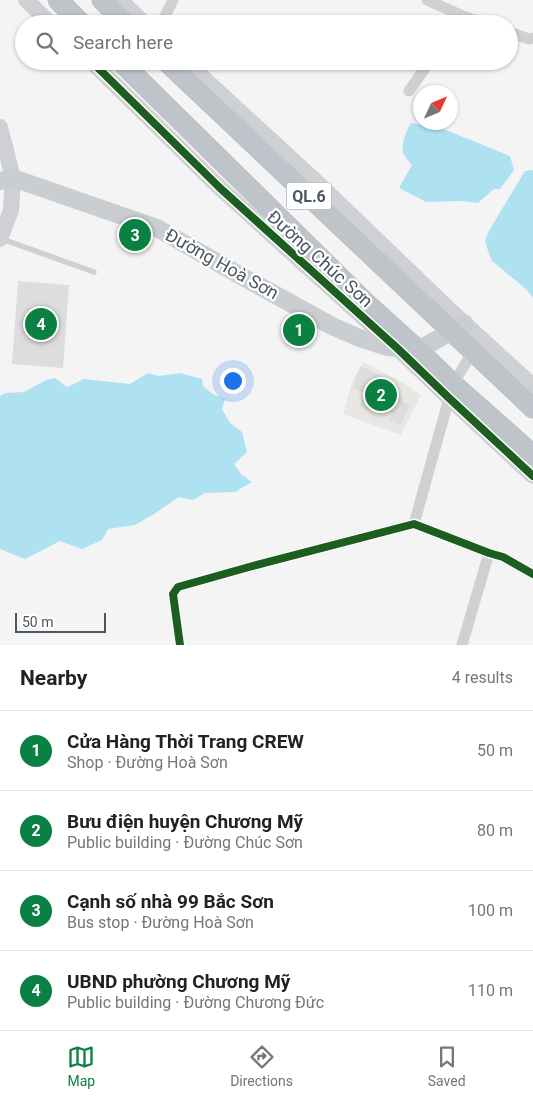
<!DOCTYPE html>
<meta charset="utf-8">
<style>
body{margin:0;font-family:Roboto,sans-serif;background:#f6f6f6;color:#222}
.compass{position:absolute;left:413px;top:85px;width:45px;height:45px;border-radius:50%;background:#fff;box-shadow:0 1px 4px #0004;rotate:46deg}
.scale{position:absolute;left:15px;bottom:12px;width:91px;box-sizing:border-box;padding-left:5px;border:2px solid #4a5661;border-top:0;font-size:14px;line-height:18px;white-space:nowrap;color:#4a5661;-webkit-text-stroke:4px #fff;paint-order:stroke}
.you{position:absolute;left:232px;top:380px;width:18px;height:18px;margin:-12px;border:4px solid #fff;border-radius:50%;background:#1a73e8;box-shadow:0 0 0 8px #1a73e833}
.badge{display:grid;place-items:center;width:32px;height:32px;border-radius:50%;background:#0b8043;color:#fff;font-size:16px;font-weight:700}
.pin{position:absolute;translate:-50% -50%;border:2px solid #fff;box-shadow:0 1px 5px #0006}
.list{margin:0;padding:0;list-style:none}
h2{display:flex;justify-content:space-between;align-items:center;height:65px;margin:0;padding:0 20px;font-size:21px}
h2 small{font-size:16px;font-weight:400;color:#767676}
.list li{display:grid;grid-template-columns:32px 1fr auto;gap:15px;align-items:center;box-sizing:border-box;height:80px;padding:0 20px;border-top:1px solid #e0e0e0}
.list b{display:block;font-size:19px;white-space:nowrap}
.list p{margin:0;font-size:16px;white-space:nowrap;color:#767676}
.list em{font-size:16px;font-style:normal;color:#767676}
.icon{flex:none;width:28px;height:28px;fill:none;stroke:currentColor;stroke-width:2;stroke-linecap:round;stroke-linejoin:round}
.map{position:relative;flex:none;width:533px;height:645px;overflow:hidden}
.search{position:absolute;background:#fff;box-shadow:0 1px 4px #0004;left:15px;right:15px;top:15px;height:55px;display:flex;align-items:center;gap:12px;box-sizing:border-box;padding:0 18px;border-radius:28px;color:#767676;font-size:19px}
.sheet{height:385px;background:#fff}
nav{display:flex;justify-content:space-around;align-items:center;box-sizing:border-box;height:70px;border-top:1px solid #e0e0e0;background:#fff;font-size:14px;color:#767676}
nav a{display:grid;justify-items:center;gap:2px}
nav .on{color:#0b8043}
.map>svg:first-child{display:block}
</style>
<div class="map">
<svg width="533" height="645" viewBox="0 0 533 645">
<rect width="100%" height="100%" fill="#f4f4f4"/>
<!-- commercial -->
<path fill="#e8e7e3" d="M363,362L402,382L421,395L401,435L343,414L352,382Z"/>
<!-- water -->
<path fill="#aee2f0" d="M411,123C422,124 429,130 441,128L510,156L514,170L500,189H494L478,203L459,201L426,202L399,188L412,165C409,162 406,158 404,155C400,146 406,131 411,123Z
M533,170V298L526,289L492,261L488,251L485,240L490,229L525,171Z
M148,373L159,376L180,373L202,379L203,386L213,394L225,399L222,409L230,423L242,432L247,452L234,464L242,475L252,482L235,492L205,493L193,500L179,497L154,514L135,525L108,529L102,540L82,549L60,541L25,559L0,549V396L5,393L24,392L46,380L55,378L67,387L84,379L130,384Z"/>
<!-- building -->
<path fill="#ddddde" d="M18,281L69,285L63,368L12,364Z
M361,366L386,379L381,387L403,399L402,401L410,405L400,426L389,420L392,413L376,404L371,412L359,406L363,397L365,398L368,393L364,391L363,393L353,387L356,381L354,380Z"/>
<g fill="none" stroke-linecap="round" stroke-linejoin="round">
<defs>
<path id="highway" d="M58,0L82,24
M102,0L127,24
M120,61L366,303L418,350L453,384L533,455
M166,61L533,408"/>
</defs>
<!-- highway casing -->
<use href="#highway" stroke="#b9bec3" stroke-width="21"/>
<!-- lane -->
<path stroke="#ced0d2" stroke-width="5.5" d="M2,239L94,272"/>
<!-- street -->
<path stroke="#ced0d2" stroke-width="11" d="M427,0L463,16L486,24
M161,24L173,0
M509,32L529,39L533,38
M409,91L430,61
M414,524L453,384L475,348
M180,645L173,594L178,587L249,567L414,524L489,553L503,557L533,574
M462,645L489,553"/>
<!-- secondary -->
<path stroke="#ced0d4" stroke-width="16" d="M26,0L51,24
M120,0L145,24
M91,61L220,188L397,348L449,398L533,476
M185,61L322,187L453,313L533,386
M0,127L13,178L11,210L0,239"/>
<!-- primary -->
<path stroke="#caced1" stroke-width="18" d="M0,181L13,178L157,228L241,276L334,327L362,339L387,347L418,350L465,324"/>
<!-- highway -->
<use href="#highway" stroke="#bec4c9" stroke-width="20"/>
<defs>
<path id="cycleway" d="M91,61L220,188L397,348L449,398L533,476
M180,645L173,594L178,587L249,567L414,524L489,553L503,557L533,574"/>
</defs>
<!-- cycleway casing -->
<use href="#cycleway" stroke="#fff" stroke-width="11"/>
<!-- cycleway -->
<use href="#cycleway" stroke="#1b5e20" stroke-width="8"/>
</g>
<g text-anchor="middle" stroke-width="4.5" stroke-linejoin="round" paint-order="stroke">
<!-- shield labels -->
<rect fill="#fff" stroke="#808990" stroke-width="1" x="286.5" y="182.5" width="45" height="27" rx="4"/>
<g font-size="16" font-weight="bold" fill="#4a5661">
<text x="309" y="202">QL.6</text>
</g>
<!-- street labels -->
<g font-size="18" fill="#4a5661" stroke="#fff">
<text transform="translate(320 259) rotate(42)" y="6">Đường Chúc Sơn</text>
<text transform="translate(222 264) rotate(29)" y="6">Đường Hoà Sơn</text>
</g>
</g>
</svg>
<svg class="compass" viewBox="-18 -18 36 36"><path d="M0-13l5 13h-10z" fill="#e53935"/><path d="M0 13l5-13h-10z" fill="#767676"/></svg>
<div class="scale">50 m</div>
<div class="you"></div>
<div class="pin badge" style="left:299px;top:330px">1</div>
<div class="pin badge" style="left:381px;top:395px">2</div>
<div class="pin badge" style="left:135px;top:235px">3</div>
<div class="pin badge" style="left:41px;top:324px">4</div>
<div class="search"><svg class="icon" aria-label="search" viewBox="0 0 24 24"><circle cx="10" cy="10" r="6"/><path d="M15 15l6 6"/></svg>Search here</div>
</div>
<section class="sheet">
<h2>Nearby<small>4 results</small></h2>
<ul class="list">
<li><span class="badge">1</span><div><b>Cửa Hàng Thời Trang CREW</b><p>Shop · Đường Hoà Sơn</p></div><em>50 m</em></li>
<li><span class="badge">2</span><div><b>Bưu điện huyện Chương Mỹ</b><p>Public building · Đường Chúc Sơn</p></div><em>80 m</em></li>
<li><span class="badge">3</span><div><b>Cạnh số nhà 99 Bắc Sơn</b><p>Bus stop · Đường Hoà Sơn</p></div><em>100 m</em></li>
<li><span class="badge">4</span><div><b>UBND phường Chương Mỹ</b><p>Public building · Đường Chương Đức</p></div><em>110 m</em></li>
</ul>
</section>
<nav>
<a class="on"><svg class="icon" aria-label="map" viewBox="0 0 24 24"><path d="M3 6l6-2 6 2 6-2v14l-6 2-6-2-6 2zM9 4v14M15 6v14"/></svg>Map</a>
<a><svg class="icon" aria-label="directions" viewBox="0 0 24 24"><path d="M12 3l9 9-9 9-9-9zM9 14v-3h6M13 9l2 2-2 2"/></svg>Directions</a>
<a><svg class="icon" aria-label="saved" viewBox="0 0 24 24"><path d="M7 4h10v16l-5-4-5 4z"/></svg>Saved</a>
</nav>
